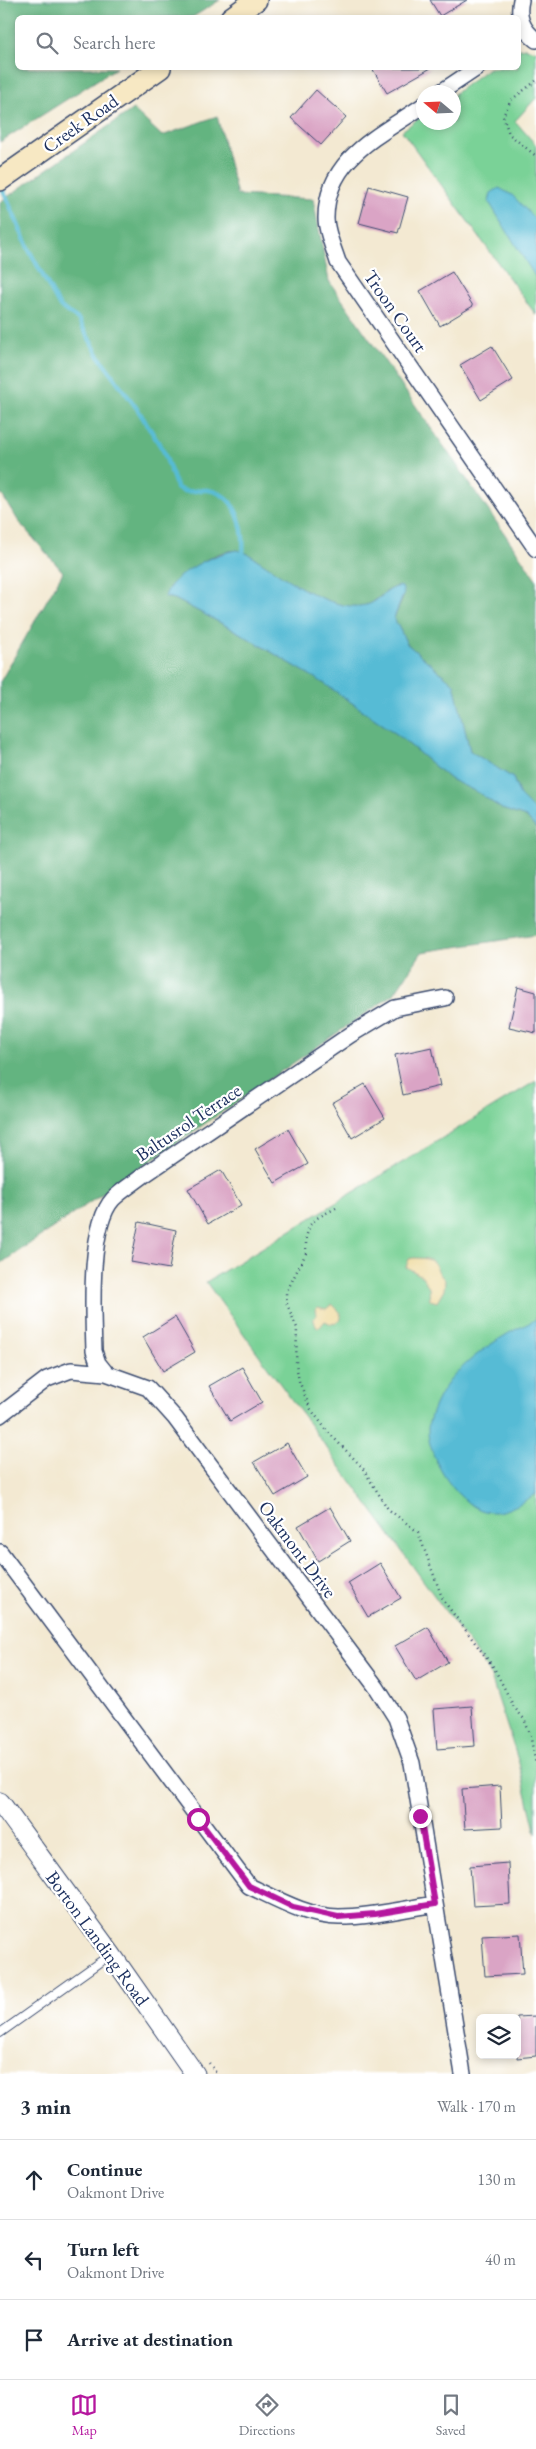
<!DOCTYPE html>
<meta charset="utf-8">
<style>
body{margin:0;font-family:"EB Garamond",serif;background:#f2f2f3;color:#1f2937}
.controls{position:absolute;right:15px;bottom:15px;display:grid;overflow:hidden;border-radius:8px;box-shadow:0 2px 8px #0003}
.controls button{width:45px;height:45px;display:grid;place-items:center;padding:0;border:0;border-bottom:1px solid #e0e1e3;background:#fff;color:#1f2937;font:25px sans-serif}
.compass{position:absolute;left:416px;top:85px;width:45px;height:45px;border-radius:50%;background:#fff;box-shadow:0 2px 8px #0003;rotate:289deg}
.stop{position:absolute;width:15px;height:15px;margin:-11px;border:4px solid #b5179e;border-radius:50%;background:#fff}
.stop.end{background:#b5179e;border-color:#fff;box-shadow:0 1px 5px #0008}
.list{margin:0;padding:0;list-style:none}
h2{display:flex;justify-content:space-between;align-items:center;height:65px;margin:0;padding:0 20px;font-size:21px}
h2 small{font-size:16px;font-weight:400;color:#747a83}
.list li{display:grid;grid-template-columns:32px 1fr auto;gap:15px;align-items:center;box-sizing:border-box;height:80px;padding:0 20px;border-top:1px solid #e0e1e3}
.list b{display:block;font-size:19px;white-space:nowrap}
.list p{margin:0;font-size:16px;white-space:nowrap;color:#747a83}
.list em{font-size:16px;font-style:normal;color:#747a83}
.icon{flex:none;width:28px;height:28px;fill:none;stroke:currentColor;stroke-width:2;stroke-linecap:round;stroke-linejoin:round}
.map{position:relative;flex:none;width:536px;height:2074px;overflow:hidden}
.search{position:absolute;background:#fff;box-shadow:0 2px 8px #0003;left:15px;right:15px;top:15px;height:55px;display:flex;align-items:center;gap:12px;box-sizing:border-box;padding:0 18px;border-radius:8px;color:#747a83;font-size:19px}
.sheet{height:305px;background:#fff}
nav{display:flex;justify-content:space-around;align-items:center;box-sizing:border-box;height:70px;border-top:1px solid #e0e1e3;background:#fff;font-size:14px;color:#747a83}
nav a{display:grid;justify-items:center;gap:2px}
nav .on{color:#b5179e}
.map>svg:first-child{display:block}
</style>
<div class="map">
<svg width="536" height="2074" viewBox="0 0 536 2074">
<rect width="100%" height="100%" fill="#fff"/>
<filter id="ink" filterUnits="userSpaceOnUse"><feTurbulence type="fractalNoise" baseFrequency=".02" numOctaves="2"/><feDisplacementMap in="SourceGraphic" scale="10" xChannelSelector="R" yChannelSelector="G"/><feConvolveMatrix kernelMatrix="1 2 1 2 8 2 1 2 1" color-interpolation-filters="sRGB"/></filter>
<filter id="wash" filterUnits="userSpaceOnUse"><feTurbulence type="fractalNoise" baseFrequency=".0096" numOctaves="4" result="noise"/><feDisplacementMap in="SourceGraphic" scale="20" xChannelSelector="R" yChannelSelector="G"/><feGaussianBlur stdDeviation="1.12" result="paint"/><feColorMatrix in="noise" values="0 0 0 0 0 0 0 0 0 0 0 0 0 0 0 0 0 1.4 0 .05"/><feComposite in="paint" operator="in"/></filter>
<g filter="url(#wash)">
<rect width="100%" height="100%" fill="#f3e9d2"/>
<!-- green -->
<path fill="#7ad297" stroke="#4a807a" d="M525,48L536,51V98L515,121L536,145V315L402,131L423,115L424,122H454V94L489,68H518L519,49Z
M536,1081V1834L519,1763L489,1671L206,1282Z"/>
<!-- forest -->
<path fill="#63b480" stroke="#3f726f" d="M0,0H220L193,17L18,18V68H116L0,142Z
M133,109L162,136L217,116L237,195L313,199L329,281L536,579V812L520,796L513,778L470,751L454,684L407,644L394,618L403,598L399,586C387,587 377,603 363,606C328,612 277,572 248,554C223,540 188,572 169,587L167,598L175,599L238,632L325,684L398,735L450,779L479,793L502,809L526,817L536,828V935L422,952L394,994L0,1264V682L63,572L19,522L0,492V202Z"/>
<!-- sand -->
<path fill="#eeda9e" stroke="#84847e" d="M413,1258C442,1258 430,1265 445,1280L444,1290L437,1302L430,1300L429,1288L422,1276L406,1267L409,1259Z
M332,1304L340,1312L341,1319L337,1323L331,1324L325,1321L320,1327H317L313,1319L317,1315L316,1309L318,1307L326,1309Z"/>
<!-- water -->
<path fill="#57bbd5" stroke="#39759a" d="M499,188L512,195L536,220V278L489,202L491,193Z
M238,550L248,554C279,572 329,614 366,605C378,603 390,584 402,587L404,593L394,618L407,644L454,684L470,751L513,778L520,796L536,812V828L526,817L502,809L479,793L450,779L398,735L325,684L238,632L175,599L165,597C170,574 217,552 238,550Z
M536,1319V1494C522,1502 507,1513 491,1512C460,1511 427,1457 428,1429C429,1417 436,1401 443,1390C458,1367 485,1347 509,1333C518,1328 527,1325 536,1319Z"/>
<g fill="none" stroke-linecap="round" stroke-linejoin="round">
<!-- stream -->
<path stroke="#57bbd5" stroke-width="4.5" d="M3,190L29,250L60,307L78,319L100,358L138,410L163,450L177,488C188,495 196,489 207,490C238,493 245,531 243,555"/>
</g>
<g id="blocks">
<!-- building -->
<path fill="#daa4c5" d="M430,0H467L440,16Z
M372,68H431L387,93Z
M316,90L346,117L321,145L291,118Z
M369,186L408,197L398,233L359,223Z
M452,272L473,306L440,326L420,291Z
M492,346L513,380L481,400L460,365Z
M518,987L536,992V1033L509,1027Z
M432,1047L440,1086L403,1095L395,1055Z
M365,1084L385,1118L352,1138L332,1103Z
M288,1129L308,1164L275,1183L255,1149Z
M221,1170L241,1205L208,1224L188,1189Z
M139,1222L176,1230L169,1269L131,1262Z
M175,1317L195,1352L163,1371L143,1337Z
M242,1367L262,1402L230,1421L209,1386Z
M287,1443L307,1477L275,1496L254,1462Z
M330,1507L350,1541L318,1561L298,1526Z
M380,1563L401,1598L368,1617L348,1583Z
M428,1627L448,1662L416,1681L395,1646Z
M472,1706L475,1746L437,1749L434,1709Z
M500,1786L502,1827L465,1829L462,1789Z
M508,1863L510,1904L473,1906L470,1866Z
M520,1934L523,1974L485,1976L482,1936Z
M536,2016V2056L517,2058V2017Z"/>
</g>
</g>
<g filter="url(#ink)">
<use href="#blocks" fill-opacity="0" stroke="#3b4b6f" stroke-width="1"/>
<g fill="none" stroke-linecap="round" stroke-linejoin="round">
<defs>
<path id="service" d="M0,2033L111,1954"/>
<path id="minor" d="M521,0C517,17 522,29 536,40
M441,92L477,68
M424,105C381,135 326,158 326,218C326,232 334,249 338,262L536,549
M106,1373L98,1363L94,1351C93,1314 88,1226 113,1199C122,1190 134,1183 144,1175L350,1035L395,1008L445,998
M0,1415L47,1379L71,1370L106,1373L148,1388L175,1418L377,1688L396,1718L412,1763L463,2074
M0,1552L249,1886C277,1899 308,1917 339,1917C371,1917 404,1909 435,1904"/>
<path id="tertiary" d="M0,1802L111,1954L195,2074"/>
<path id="secondary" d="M231,18L256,0
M0,180L160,68"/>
</defs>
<!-- service casing -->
<use href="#service" stroke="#3b4b6f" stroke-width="10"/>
<!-- minor casing -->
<use href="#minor" stroke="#3b4b6f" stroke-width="18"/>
<!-- tertiary casing -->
<use href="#tertiary" stroke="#3b4b6f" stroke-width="21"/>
<!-- secondary casing -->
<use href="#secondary" stroke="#3b4b6f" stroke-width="24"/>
<!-- path -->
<path stroke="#3b4b6f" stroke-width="2.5" stroke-dasharray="1 4" stroke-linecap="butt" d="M536,81L511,100L503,116L509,134L536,156
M336,1208L317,1218L310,1225L306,1237V1253L286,1293L287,1304L297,1328L296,1364L299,1381L310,1408L328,1432L362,1467L388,1509L418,1532L443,1600L494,1668L514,1707L524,1719L530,1734L536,1765
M209,2063L217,2074"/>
<!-- service -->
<use href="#service" stroke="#fff" stroke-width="8"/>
<!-- minor -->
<use href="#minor" stroke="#fff" stroke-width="15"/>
<!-- tertiary -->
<use href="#tertiary" stroke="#fff" stroke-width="19"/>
<!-- secondary -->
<use href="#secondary" stroke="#f7e8c3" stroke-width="21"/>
</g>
</g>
<g fill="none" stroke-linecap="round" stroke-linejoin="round" filter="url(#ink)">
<!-- route -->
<path stroke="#b5179e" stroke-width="6" d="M198,1819L249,1886L293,1907L338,1917L375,1914L435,1904L420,1816"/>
</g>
<g text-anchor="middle" stroke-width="4.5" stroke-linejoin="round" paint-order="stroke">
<!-- street labels -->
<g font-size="19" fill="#1b2f5e" stroke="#fff">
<text transform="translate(80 123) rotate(-35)" y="7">Creek Road</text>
<text transform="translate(396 311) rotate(55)" y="7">Troon Court</text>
<text transform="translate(188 1122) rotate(-34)" y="7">Baltusrol Terrace</text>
<text transform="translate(298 1549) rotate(53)" y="7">Oakmont Drive</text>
<text transform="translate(98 1938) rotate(54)" y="7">Borton Landing Road</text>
</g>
</g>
</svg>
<div class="controls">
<button><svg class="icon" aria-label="layers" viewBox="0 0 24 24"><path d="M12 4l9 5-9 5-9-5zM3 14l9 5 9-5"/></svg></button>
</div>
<svg class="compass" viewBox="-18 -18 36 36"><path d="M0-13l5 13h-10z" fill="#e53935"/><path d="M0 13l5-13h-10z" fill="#747a83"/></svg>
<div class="stop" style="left:198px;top:1819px"></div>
<div class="stop end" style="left:420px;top:1816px"></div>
<div class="search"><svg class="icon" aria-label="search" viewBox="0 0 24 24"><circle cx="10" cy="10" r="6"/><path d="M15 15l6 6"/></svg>Search here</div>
</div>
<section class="sheet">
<h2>3 min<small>Walk · 170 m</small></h2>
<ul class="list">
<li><svg class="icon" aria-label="ahead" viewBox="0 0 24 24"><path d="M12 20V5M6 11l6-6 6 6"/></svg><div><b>Continue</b><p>Oakmont Drive</p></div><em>130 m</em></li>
<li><svg class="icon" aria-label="left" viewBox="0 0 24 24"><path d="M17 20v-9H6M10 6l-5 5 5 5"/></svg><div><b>Turn left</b><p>Oakmont Drive</p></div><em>40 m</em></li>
<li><svg class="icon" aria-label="arrive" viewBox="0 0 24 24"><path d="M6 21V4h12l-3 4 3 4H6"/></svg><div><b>Arrive at destination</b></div></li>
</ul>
</section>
<nav>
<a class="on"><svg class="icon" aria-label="map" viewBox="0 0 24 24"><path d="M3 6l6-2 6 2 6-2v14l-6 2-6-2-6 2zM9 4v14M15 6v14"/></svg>Map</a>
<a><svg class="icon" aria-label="directions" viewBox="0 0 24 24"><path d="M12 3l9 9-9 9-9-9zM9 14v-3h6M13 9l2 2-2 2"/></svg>Directions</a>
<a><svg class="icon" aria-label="saved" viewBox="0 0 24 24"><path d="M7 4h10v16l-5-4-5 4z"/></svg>Saved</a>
</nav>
